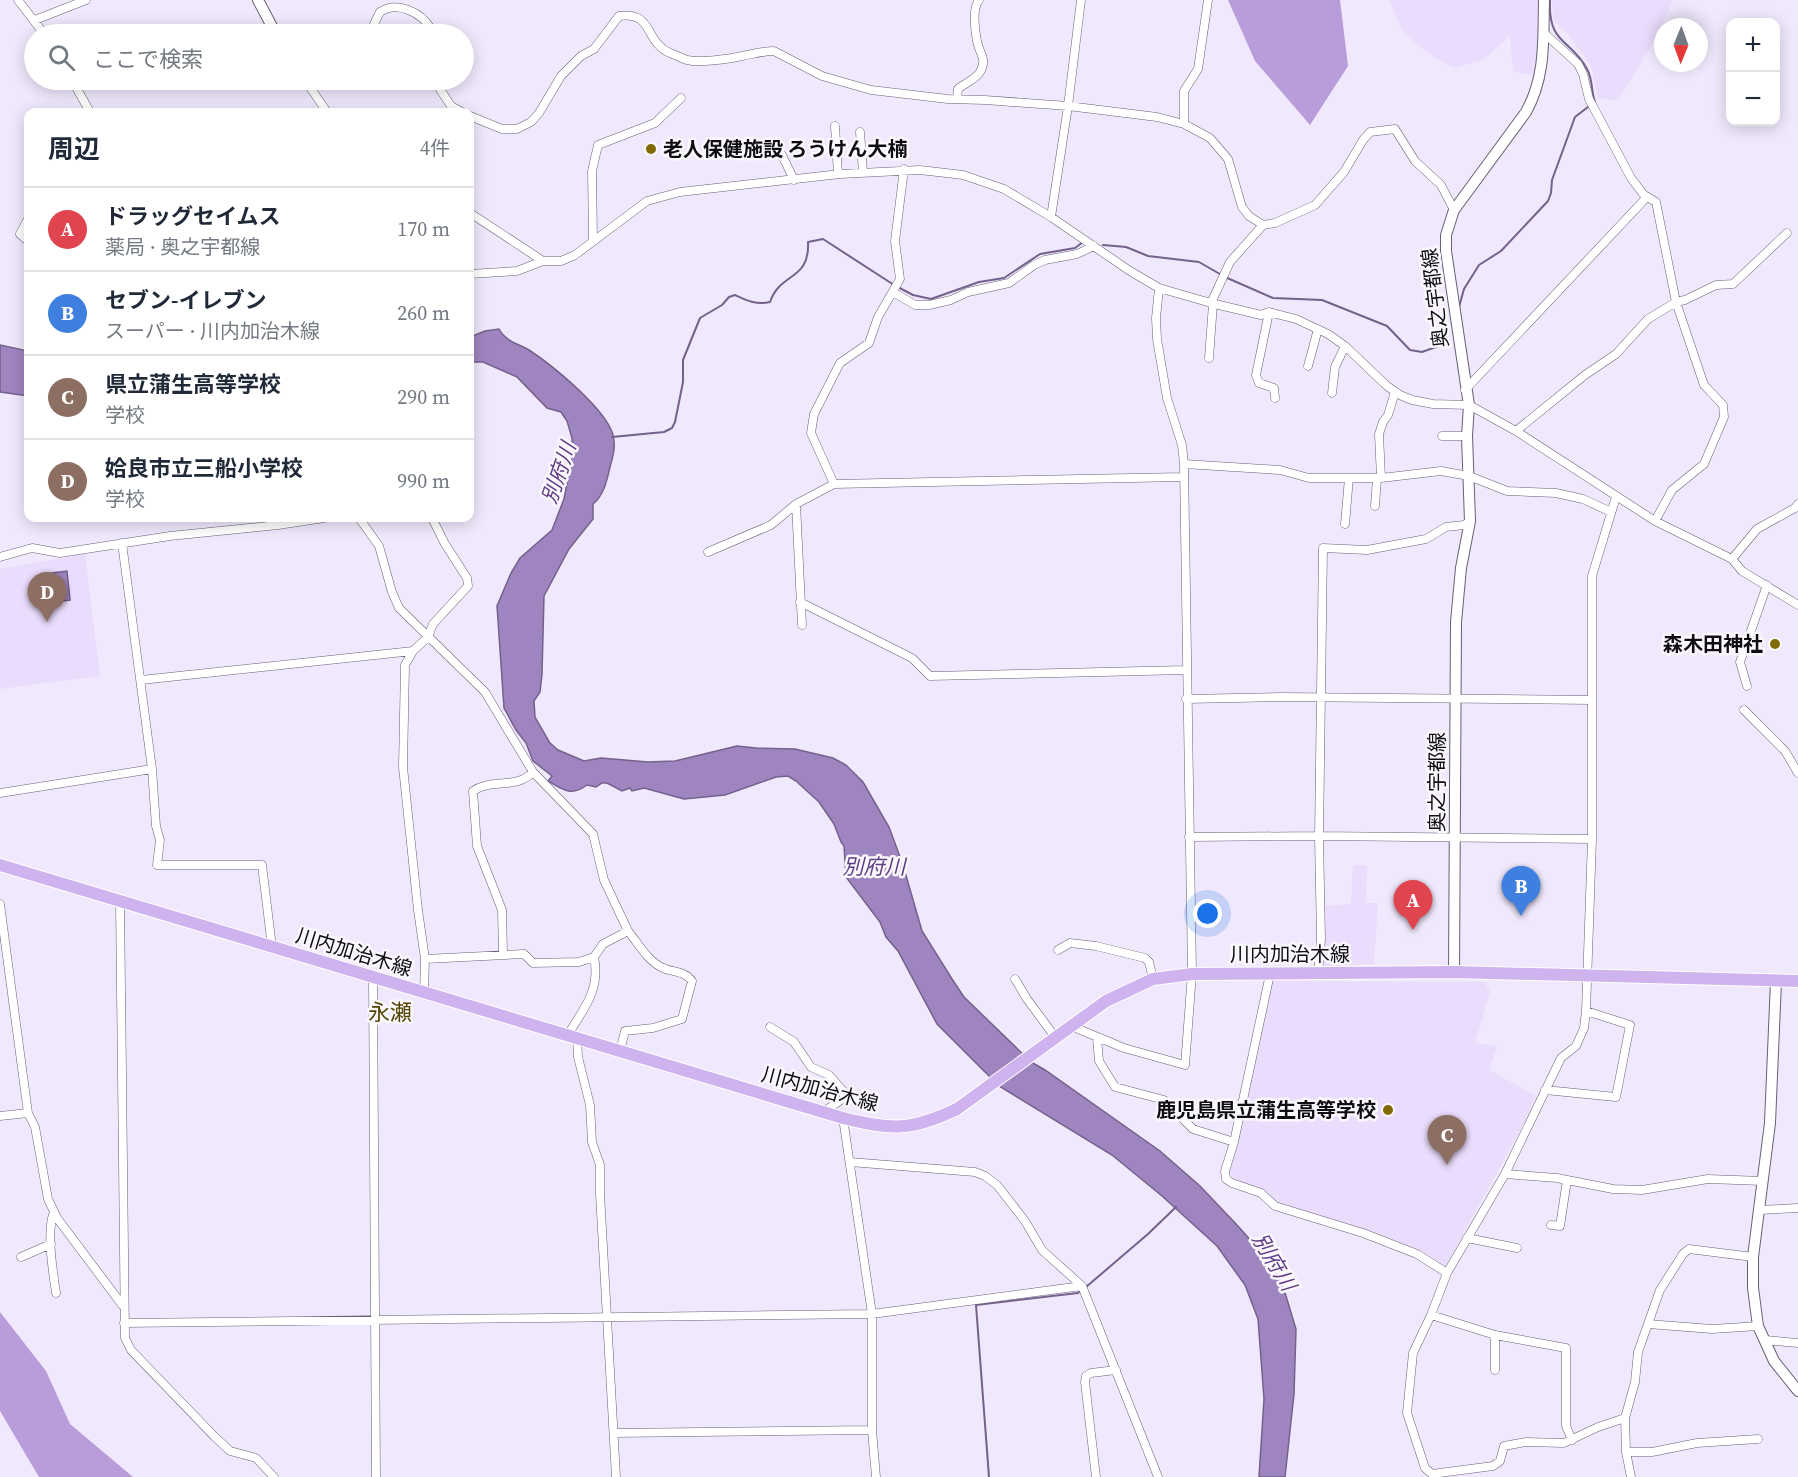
<!DOCTYPE html>
<html lang="ja">
<meta charset="utf-8">
<style>
body{margin:0;font-family:"Source Serif 4","Noto Sans JP",serif;background:#f6f6f7;color:#1f2937}
.controls{position:absolute;right:18px;top:18px;display:grid;overflow:hidden;border-radius:12px;box-shadow:0 3px 15px #0003}
.controls button{width:54px;height:54px;display:grid;place-items:center;padding:0;border:0;border-bottom:2px solid #e0e1e3;background:#fff;color:#1f2937;font:30px sans-serif}
.compass{position:absolute;left:1654px;top:18px;width:54px;height:54px;border-radius:50%;background:#fff;box-shadow:0 3px 15px #0003;rotate:181deg}
.you{position:absolute;left:1208px;top:914px;width:21px;height:21px;margin:-15px;border:4px solid #fff;border-radius:50%;background:#1a73e8;box-shadow:0 0 0 9px #1a73e833}
.badge{display:grid;place-items:center;width:39px;height:39px;border-radius:50%;background:#816a03;color:#fff;font-size:20px;font-weight:700}
.pin{position:absolute;translate:-50% -50px;filter:drop-shadow(0 2px 3px #0008)}
.pin::after{content:'';position:absolute;top:32px;width:21px;height:18px;background:inherit;clip-path:polygon(0 0,100% 0,50% 100%)}
.list{margin:0;padding:0;list-style:none}
h2{display:flex;justify-content:space-between;align-items:center;height:78px;margin:0;padding:0 24px;font-size:26px}
h2 small{font-size:20px;font-weight:400;color:#747a83}
.list li{display:grid;grid-template-columns:39px 1fr auto;gap:18px;align-items:center;box-sizing:border-box;height:84px;padding:0 24px;border-top:2px solid #e0e1e3}
.list b{display:block;font-size:22px;white-space:nowrap}
.list p{margin:0;font-size:20px;white-space:nowrap;color:#747a83}
.list em{font-size:20px;font-style:normal;color:#747a83}
.icon{flex:none;width:33px;height:33px;fill:none;stroke:currentColor;stroke-width:2;stroke-linecap:round;stroke-linejoin:round}
.map{position:relative;flex:none;width:1798px;height:1477px;overflow:hidden}
.search{position:absolute;background:#fff;box-shadow:0 3px 15px #0003;left:24px;top:24px;width:450px;height:66px;display:flex;align-items:center;gap:15px;box-sizing:border-box;padding:0 21px;border-radius:33px;color:#747a83;font-size:22px}
.panel{position:absolute;background:#fff;box-shadow:0 3px 15px #0003;left:24px;top:108px;width:450px;height:414px;border-radius:12px}
.map>svg:first-child{display:block}
</style>
<div class="map">
<svg width="1798" height="1477" viewBox="0 0 1798 1477">
<rect width="100%" height="100%" fill="#f0e8fc"/>
<!-- built -->
<path fill="#eadcfc" d="M1390,0H1538L1537,65L1535,76L1513,71L1510,36L1483,60L1453,68L1428,53L1402,31Z
M1552,0H1673L1652,45L1618,100L1598,99L1591,66L1568,34L1553,20Z
M85,554L100,676L0,689V569Z
M1353,865L1367,866L1366,903H1378L1374,964L1321,967L1323,906L1351,904Z
M1272,981L1485,982L1490,992L1475,1043L1497,1047L1489,1070L1536,1096L1523,1125L1445,1267L1418,1249L1362,1228L1277,1203L1262,1191L1237,1180L1229,1171L1242,1129Z"/>
<!-- forest -->
<path fill="#b89dda" d="M1228,0H1340L1348,66L1310,125L1255,61Z
M0,1312L46,1371L70,1424L133,1477H39L0,1411Z"/>
<!-- water -->
<path fill="#9f85c0" stroke="#74618c" stroke-width="1.5" d="M499,329C506,342 517,343 529,350C552,365 606,409 613,435C616,446 613,456 610,467C607,480 604,495 593,504V519L569,549L544,596L542,674L540,692L534,701L535,717L550,743L558,750L584,761L601,758L648,762L675,761L737,746L756,748L795,749L833,758L846,765L863,782L889,827L903,865L922,931L952,979L964,997L1031,1062L1045,1070L1160,1151L1200,1186L1236,1224L1263,1254L1277,1275L1283,1286L1296,1329L1294,1394L1285,1477H1259L1264,1399L1258,1319L1245,1285L1217,1246L1162,1196L1112,1155L999,1086L937,1024L898,951L886,937L880,922L846,877L844,846L841,842L834,824L819,802L796,781L788,776L776,777L725,795L684,799L644,788L632,791L630,788L622,791L607,783H602L596,787L587,785C571,797 564,790 548,781L552,776L533,761L526,743L516,730L504,708L497,606L511,573L520,558L552,530L564,499L572,457V438L567,421L561,412L547,408L517,377L483,362H470V337L485,331Z
M0,345L28,351V396L0,392Z
M67,571L70,600L56,602L52,573Z"/>
<g fill="none" stroke-linecap="round" stroke-linejoin="round">
<!-- stream -->
<path stroke="#74618c" stroke-width="2" d="M1550,0C1548,45 1570,38 1587,69C1593,79 1591,92 1595,102
M1103,245L1126,247L1148,256L1199,262L1225,277L1273,298L1322,300L1387,326L1410,350L1422,352L1447,343
M1459,307L1464,289L1479,265L1501,251L1548,201L1551,193L1552,180L1575,117L1588,107
M612,437L664,432L672,428L675,422L683,382V360L700,318L722,305L729,297L735,295C748,301 756,305 770,302C780,272 810,281 808,242L823,239L894,285L913,295L931,299L979,282L1004,278L1040,254L1075,248L1083,242
M1086,1287L1148,1234L1176,1207
M989,1477L976,1305L1078,1293L1081,1290"/>
<defs>
<path id="street" d="M18,0L44,34
M35,20L86,0
M1543,32L1578,64L1583,74L1589,99L1631,178L1644,195L1656,202L1676,302L1704,385L1723,405L1724,417L1704,464L1672,490L1655,521
M369,34C373,28 376,19 380,12C397,0 422,13 431,29L430,34
M72,80L90,112
M305,80L327,112
M434,80L451,106L462,112
M957,99L958,89C964,84 976,79 980,72C988,58 979,54 977,41C975,30 972,9 979,0
M470,116L502,129H517L531,122L539,113L561,76L581,56L594,49L619,16C654,11 644,42 670,53C675,55 682,58 687,60C700,63 729,59 742,56C753,54 763,51 774,51L822,76L871,90L948,99L985,100L1068,106L1157,117L1184,124L1210,138L1228,159L1242,207L1249,216L1263,225
M1184,124V91L1198,69L1208,0
M835,126L838,174
M860,132L863,172
M782,155L794,180
M470,213L543,261
M1051,217L1068,106L1081,0
M28,219L20,234L28,241
M593,241L592,171L598,145L655,123L681,98
M470,274L517,271L543,261H561L575,255L647,201L680,192L840,174L920,170L963,175L1004,189L1051,217L1130,271L1159,288L1211,303L1261,315L1269,312L1296,319L1328,334L1345,346L1387,386L1400,395L1412,400L1433,404L1469,405L1516,431L1655,521L1732,559L1742,571L1798,605
M893,292L915,305H929L951,300L968,292L1009,283L1034,265L1045,260L1077,254L1094,246
M1211,303L1230,262L1263,225L1275,223L1315,205L1344,172L1363,140L1370,132L1395,129L1415,161L1441,185L1454,210
M1269,312L1256,375L1259,383L1274,388L1275,398
M1209,358L1213,304
M1308,366L1318,329
M1465,390L1647,197
M1332,393L1335,367L1345,346
M1516,431L1585,375L1616,354L1648,319L1676,302L1685,300L1716,285L1733,284L1787,233
M1442,436H1467
M1184,464L1280,470L1309,478H1381L1441,471L1469,476L1507,491L1556,493L1583,499L1611,512
M1381,478L1379,434L1383,422L1388,415L1395,392
M834,484L811,433L814,414L840,363L869,343L878,317L900,279L895,241L904,169
M1616,497L1592,576V839L1586,1011L1584,1028L1576,1046L1561,1058L1505,1174L1447,1273L1431,1315L1413,1353L1407,1413L1425,1468L1432,1474L1493,1466L1500,1461L1504,1446L1526,1442L1564,1443L1598,1427L1625,1418
M796,504L802,625
M1375,506L1377,478
M359,518L379,546L392,592L399,608L485,692L533,772L593,834L604,880L628,931L603,944L594,957L579,962L533,963L524,954L425,959
M1345,524L1349,478
M122,543L152,769L156,826L160,840L157,865H262L272,947
M708,552L771,525L796,504L834,484L1183,477
M0,557L32,548L60,553L170,536L278,525L324,518
M1732,559L1757,529L1795,508L1798,504
M800,602L912,658L930,676L1186,670
M141,680L413,651
M1747,686L1740,662L1767,585
M1186,699L1281,697L1592,700
M1744,710L1785,751L1798,773
M0,793L152,769
M1189,837L1319,836L1592,839
M120,902L125,1338L131,1350L214,1436L230,1451L256,1458L274,1477
M0,904L28,1113L35,1127L48,1199L57,1218L123,1306
M1058,950L1070,943L1096,946L1145,958L1149,962L1153,979
M503,954L502,910L477,846L473,791C492,778 516,790 533,772
M1270,974L1234,1142L1225,1171L1226,1179L1232,1183L1261,1193L1275,1206L1363,1233L1417,1254L1447,1273
M1318,974L1321,939L1319,836L1323,548L1367,550L1426,539L1446,527L1464,525L1470,521
M373,978L376,1477
M1015,979L1027,999L1055,1037
M424,993L425,959L418,910L403,767L405,665L413,651L428,637L433,624L468,586L467,578L445,544L432,518
M1071,1026L1124,1048L1185,1065L1192,974L1184,464L1182,445L1167,398L1157,339L1156,318L1159,288
M770,1027L794,1042L811,1067L829,1075L843,1091L844,1098L823,1112
M567,1036C583,1010 601,990 594,957
M577,1038L578,1057L590,1105L592,1142L600,1165V1194L616,1477
M1097,1038L1099,1061L1115,1087L1164,1100L1193,1129L1234,1142
M620,1051L625,1031L653,1028L682,1019L692,981C684,970 672,973 661,967C647,960 638,943 628,931
M1545,1090L1616,1097L1630,1025L1586,1011
M0,1116L28,1113
M843,1118L872,1314V1430L876,1477
M850,1162L975,1172L985,1176L997,1185L1025,1221L1042,1250L1082,1286L1158,1477
M1505,1174L1557,1178L1613,1189L1642,1190L1708,1179L1763,1181
M1758,1210L1798,1208
M54,1212C46,1231 53,1272 56,1293
M1551,1225L1560,1226L1567,1180
M1467,1238L1517,1248
M21,1257L51,1244
M1431,1315L1495,1335L1566,1348V1426L1572,1440
M124,1323L872,1314L1082,1286
M1648,1324L1712,1329L1758,1326
M1495,1335V1370
M1765,1340L1798,1343
M614,1433L872,1430
M1626,1452H1652L1697,1443L1758,1439
M1096,1477L1085,1382L1086,1376L1091,1373L1116,1370
M1631,1477L1626,1452L1625,1418L1635,1382L1638,1352L1660,1290L1683,1254L1689,1249L1753,1257"/>
<path id="secondary" d="M258,0L276,34
M1454,972L1456,622L1461,568L1470,521L1467,436L1469,405L1446,251V235L1454,210L1526,112C1546,76 1543,40 1544,0
M1776,981L1770,1123L1753,1257V1288L1758,1326L1774,1361L1798,1391"/>
<path id="primary" d="M0,865L843,1118C892,1130 911,1131 957,1109L1106,1001L1153,979L1192,974L1454,972L1798,981"/>
</defs>
<!-- street casing -->
<use href="#street" stroke="#685f74" stroke-width="9"/>
<!-- secondary casing -->
<use href="#secondary" stroke="#685f74" stroke-width="12"/>
<!-- primary casing -->
<use href="#primary" stroke="#fff" stroke-width="14"/>
<!-- street -->
<use href="#street" stroke="#fff" stroke-width="8"/>
<!-- secondary -->
<use href="#secondary" stroke="#fff" stroke-width="10"/>
<!-- primary -->
<use href="#primary" stroke="#ceb3ee" stroke-width="12"/>
</g>
<!-- markers -->
<g fill="#816a03" stroke="#faf8fd" stroke-width="2">
<circle cx="651" cy="149" r="6"/>
<circle cx="1775" cy="644" r="6"/>
<circle cx="1388" cy="1110" r="6"/>
</g>
<g text-anchor="middle" stroke-width="5" stroke-linejoin="round" paint-order="stroke">
<!-- poi labels -->
<g font-size="20" font-weight="bold" fill="#100c14" stroke="#faf8fd" text-anchor="end">
<text x="663" y="156" text-anchor="start">老人保健施設 ろうけん大楠</text>
<text x="1763" y="651">森木田神社</text>
<text x="1376" y="1117">鹿児島県立蒲生高等学校</text>
</g>
<!-- street labels -->
<g font-size="20" fill="#100c14" stroke="#faf8fd">
<text transform="translate(1435 298) rotate(-97)" y="7">奥之宇都線</text>
<text transform="translate(1437 782) rotate(-90)" y="7">奥之宇都線</text>
<text transform="translate(354 952) rotate(17)" y="7">川内加治木線</text>
<text x="1290" y="961">川内加治木線</text>
<text transform="translate(820 1089) rotate(15)" y="7">川内加治木線</text>
</g>
<!-- water labels -->
<g font-size="21" font-style="italic" fill="#603c85" stroke="#faf8fd">
<text transform="translate(559 473) rotate(-71)" y="7">別府川</text>
<text x="874" y="874">別府川</text>
<text transform="translate(1274 1262) rotate(59)" y="7">別府川</text>
</g>
<!-- quarter labels -->
<g font-size="22" fill="#544502" stroke="#faf8fd">
<text x="390" y="1020">永瀬</text>
</g>
</g>
</svg>
<div class="controls">
<button>+</button>
<button>−</button>
</div>
<svg class="compass" viewBox="-18 -18 36 36"><path d="M0-13l5 13h-10z" fill="#e53935"/><path d="M0 13l5-13h-10z" fill="#747a83"/></svg>
<div class="you"></div>
<div class="pin badge" style="left:1413px;top:930px;background:#e0444e">A</div>
<div class="pin badge" style="left:1521px;top:916px;background:#3f7fe0">B</div>
<div class="pin badge" style="left:1447px;top:1165px;background:#8d6e63">C</div>
<div class="pin badge" style="left:47px;top:622px;background:#8d6e63">D</div>
<div class="search"><svg class="icon" aria-label="search" viewBox="0 0 24 24"><circle cx="10" cy="10" r="6"/><path d="M15 15l6 6"/></svg>ここで検索</div>
<section class="panel">
<h2>周辺<small>4件</small></h2>
<ul class="list">
<li><span class="badge" style="background:#e0444e">A</span><div><b>ドラッグセイムス</b><p>薬局 · 奥之宇都線</p></div><em>170 m</em></li>
<li><span class="badge" style="background:#3f7fe0">B</span><div><b>セブン-イレブン</b><p>スーパー · 川内加治木線</p></div><em>260 m</em></li>
<li><span class="badge" style="background:#8d6e63">C</span><div><b>県立蒲生高等学校</b><p>学校</p></div><em>290 m</em></li>
<li><span class="badge" style="background:#8d6e63">D</span><div><b>姶良市立三船小学校</b><p>学校</p></div><em>990 m</em></li>
</ul>
</section>
</div>
